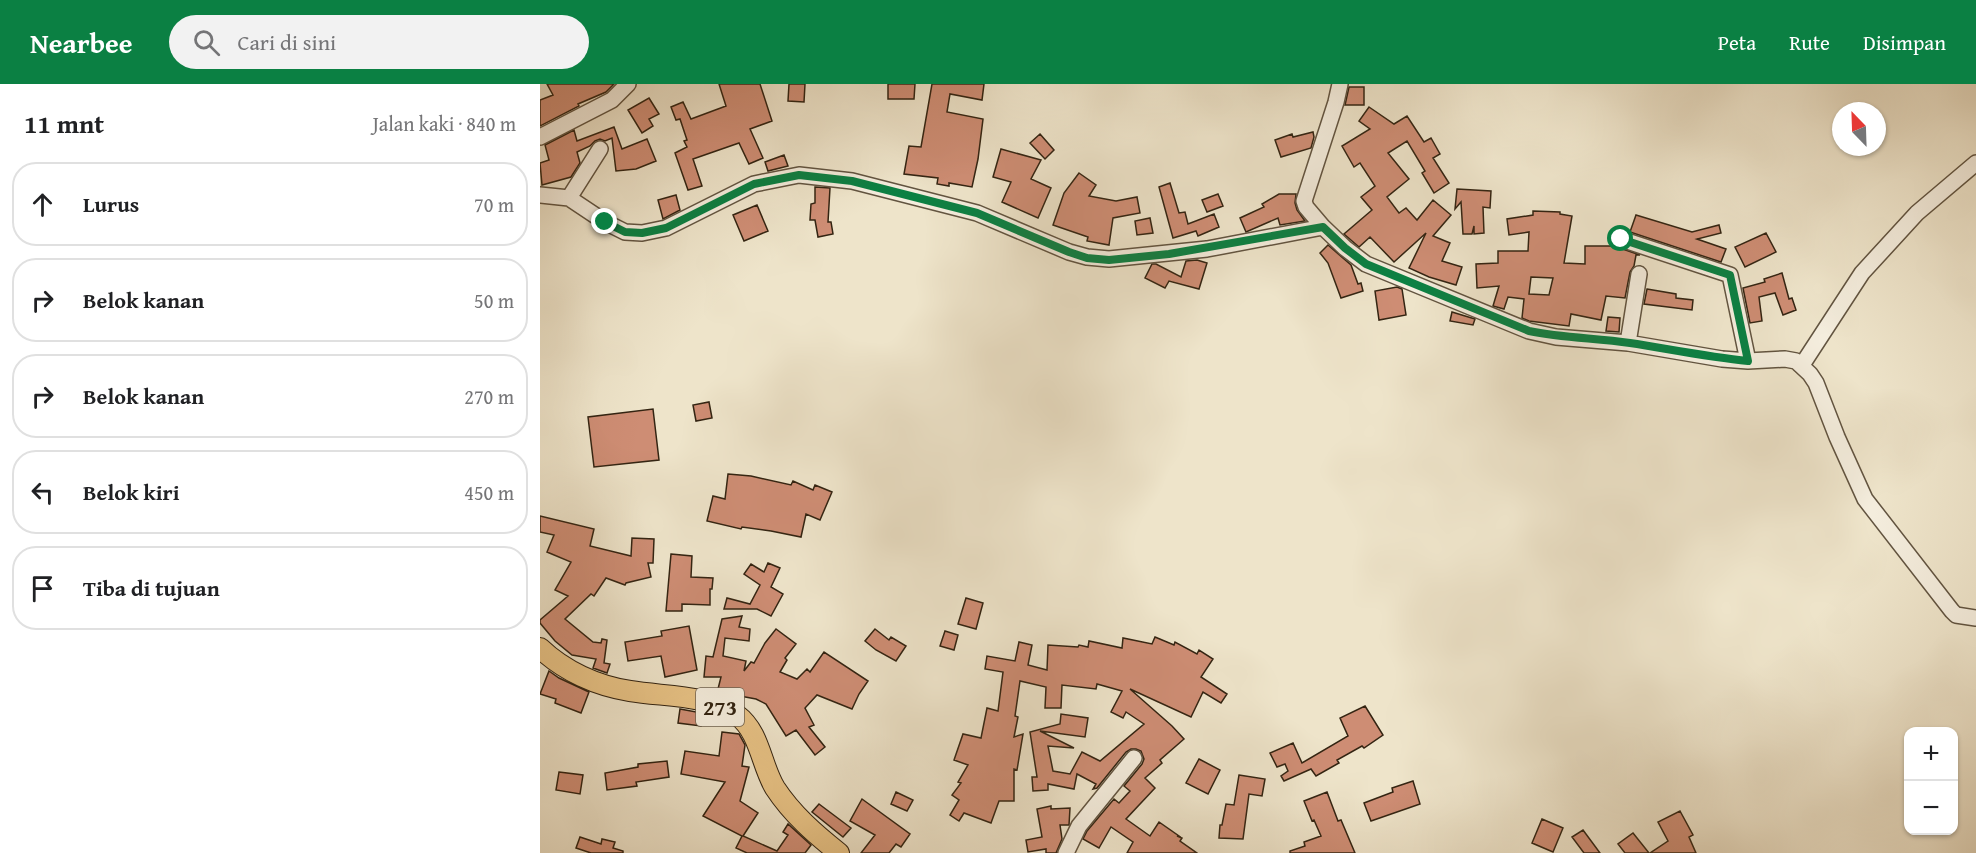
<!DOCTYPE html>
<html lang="id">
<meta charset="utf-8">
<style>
body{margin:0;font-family:"Gentium Book Plus",serif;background:#f2f2f2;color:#202124}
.controls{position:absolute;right:18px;bottom:18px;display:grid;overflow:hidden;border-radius:12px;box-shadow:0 2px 4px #0004}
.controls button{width:54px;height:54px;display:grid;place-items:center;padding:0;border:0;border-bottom:2px solid #e0e0e0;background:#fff;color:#202124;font:30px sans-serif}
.compass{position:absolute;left:1292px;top:18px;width:54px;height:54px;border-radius:50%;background:#fff;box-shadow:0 2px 4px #0004;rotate:337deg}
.stop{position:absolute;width:18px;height:18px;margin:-14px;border:4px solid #0b8043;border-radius:50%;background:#fff}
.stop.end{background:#0b8043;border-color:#fff;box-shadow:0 2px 6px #0008}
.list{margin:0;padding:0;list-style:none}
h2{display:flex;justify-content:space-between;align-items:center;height:78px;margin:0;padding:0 24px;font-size:26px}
h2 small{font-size:20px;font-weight:400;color:#757577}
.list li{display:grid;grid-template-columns:39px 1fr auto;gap:18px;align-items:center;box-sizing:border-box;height:84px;margin:0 12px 12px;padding:0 12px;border:2px solid #e0e0e0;border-radius:24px}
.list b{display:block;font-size:22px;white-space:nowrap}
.list em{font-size:20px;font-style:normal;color:#757577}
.icon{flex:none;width:33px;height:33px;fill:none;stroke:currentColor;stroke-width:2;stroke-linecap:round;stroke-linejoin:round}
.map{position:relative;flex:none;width:1436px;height:769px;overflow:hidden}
header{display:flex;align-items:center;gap:36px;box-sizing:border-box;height:84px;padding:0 30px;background:#0b8043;color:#fff}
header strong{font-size:28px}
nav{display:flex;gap:33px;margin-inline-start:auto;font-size:21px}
.search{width:420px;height:54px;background:#f2f2f2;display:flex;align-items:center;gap:15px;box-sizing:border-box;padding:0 21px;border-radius:33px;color:#757577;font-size:22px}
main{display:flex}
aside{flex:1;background:#fff}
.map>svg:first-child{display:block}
</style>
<header>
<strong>Nearbee</strong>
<div class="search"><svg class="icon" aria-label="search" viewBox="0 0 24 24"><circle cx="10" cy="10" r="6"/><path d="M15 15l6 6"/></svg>Cari di sini</div>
<nav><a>Peta</a><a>Rute</a><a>Disimpan</a></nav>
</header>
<main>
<aside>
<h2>11 mnt<small>Jalan kaki · 840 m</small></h2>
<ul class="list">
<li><svg class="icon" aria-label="ahead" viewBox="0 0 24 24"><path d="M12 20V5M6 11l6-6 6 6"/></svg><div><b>Lurus</b></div><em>70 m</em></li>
<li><svg class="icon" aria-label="right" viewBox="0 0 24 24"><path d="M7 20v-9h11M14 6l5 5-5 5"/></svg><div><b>Belok kanan</b></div><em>50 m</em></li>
<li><svg class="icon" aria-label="right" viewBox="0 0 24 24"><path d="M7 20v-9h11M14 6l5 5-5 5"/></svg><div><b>Belok kanan</b></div><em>270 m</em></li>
<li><svg class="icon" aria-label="left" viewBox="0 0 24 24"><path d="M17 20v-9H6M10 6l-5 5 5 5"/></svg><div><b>Belok kiri</b></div><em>450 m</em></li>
<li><svg class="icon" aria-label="arrive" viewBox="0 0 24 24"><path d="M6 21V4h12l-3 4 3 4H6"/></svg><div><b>Tiba di tujuan</b></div></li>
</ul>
</aside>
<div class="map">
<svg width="1436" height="769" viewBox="0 0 1436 769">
<rect width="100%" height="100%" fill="#eee4ca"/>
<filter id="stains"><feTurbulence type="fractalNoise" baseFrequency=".00333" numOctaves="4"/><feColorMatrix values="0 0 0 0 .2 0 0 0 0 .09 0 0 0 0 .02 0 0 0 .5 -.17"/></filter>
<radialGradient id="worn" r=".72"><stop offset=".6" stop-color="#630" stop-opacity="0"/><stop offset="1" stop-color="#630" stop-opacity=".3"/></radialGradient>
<!-- building -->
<path fill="#ce8d74" stroke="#332412" stroke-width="1.5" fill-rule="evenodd" d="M7,0H74L66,8L38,20L39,22L0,42V16L13,11Z
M179,0H220L232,37L210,45L223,74L209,80L199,59L153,75L162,102L148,106L135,69L147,63L144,57L147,56L140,35L136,36L131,23L143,18L151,35L186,22Z
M249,0H265L264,18L248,17Z
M348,0H375L374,15H348Z
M392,0H444L442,16L410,10L407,28L443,35L438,75L432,103L409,99V102L397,100L398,94L364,90L369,62L381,63Z
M809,3H824V21H805Z
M109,14L119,30L109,35L113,42L102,49L88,26Z
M829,23L854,40L867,32L884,58L891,54L900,70L893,74L909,99L894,109L882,89L885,87L867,57L848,69L869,95L847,113L859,129L866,124L877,136L893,116L911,131L893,152L910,159L902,177L922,183L916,201L889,193L869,184L886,149L854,178L830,153L819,163L804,150L832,126L821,113L835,102L820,79L814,83L802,62L830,45L819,37Z
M74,43L82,65L107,55L116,77L96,85L76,87L72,54L65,57L60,55L55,57L50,62L37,68L40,79L31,93L2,101L0,79L9,76L5,61L34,46L37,57Z
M773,48L774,53L771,64L741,73L735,56L752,50L753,53Z
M500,50L514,66L505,75L490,59Z
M461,65L501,76L491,95L511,104L498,134L462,118L471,98L453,93Z
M244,71L248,82L228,87L225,78Z
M539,89L556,101L549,112L576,117L597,113L600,129L573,134L569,161L547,157L548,153L513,141L524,109Z
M630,99L639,129L645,128L648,140L674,130L679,143L658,152L656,147L633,154L619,103Z
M275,103L290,104L288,138H291L293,150L278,153L275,136H270L271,120L275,119Z
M917,105L951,107L950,124L943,123L944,149L934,150V142L932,150H923L921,118L915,125Z
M678,110L683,122L667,128L662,116Z
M739,110H756L755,119L757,126L765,137L740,141L738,134L706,148L700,134L724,123L722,120Z
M136,111L140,126L123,135L118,116Z
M217,121L228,147L204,157L193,131Z
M993,127L1020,128V130L1032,132L1024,179L1045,180V162H1074L1100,171H1096L1094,182L1090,188L1085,214L1066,212L1061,236L1031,230L1029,242L989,237L982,234L984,215L968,213L964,225L953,222L959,202L937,204L936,180L958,179V167H988L989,148L969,151L967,135L993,131ZM991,193L1013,194L1009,211L989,210Z
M1096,131L1152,148L1179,141L1181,149L1157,155L1186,165L1181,178L1090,148Z
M610,134L613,149L597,151L595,137Z
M1226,149L1236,168L1205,183L1195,163Z
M788,161L811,181L818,200L821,199L823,207L801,214L788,179L780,169Z
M657,176L667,179L659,205L629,197L625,204L605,194L612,180H616L641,193L646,177Z
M1242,189L1249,215L1252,214L1256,226L1243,231L1235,209L1219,213L1222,237L1210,239L1203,204L1225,198L1224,195Z
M857,203L862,205L866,231L839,236L835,207Z
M1107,205L1136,210V214L1153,216L1152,226L1104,220Z
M912,228L935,235L933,241L910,237Z
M1068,233L1080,234L1079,248L1066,247Z
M169,318L172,334L156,337L153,321Z
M113,325L119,376L54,383L48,333Z
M188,390L211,392L251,401L253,397L273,406L275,401L292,408L280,436L266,430L261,453L231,447L202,443L201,445L167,437L173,412L185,415Z
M0,432L54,445L50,462L91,472L92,454L114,455L113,479H108L111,493L86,499L85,501L66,494L54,512L51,510L25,535L53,558L61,559L62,555L67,556L64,579L70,580L67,589L53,584L56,575L32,571L15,557L0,539V536L28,512L15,506L31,478L7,468L14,451L0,448Z
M131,470L152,472L151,493L173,494L172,505H170V521L142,520V527H126Z
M228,479L240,484L231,503L243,510L231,532L217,525H184L187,514L210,520L220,501L204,490L211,480L224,488Z
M426,514L443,519L436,545L418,540Z
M202,532L199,543L210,545L209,557L185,554L183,572L206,577L204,587L211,578L214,579L225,559L236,545L256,560L245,574L247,576L240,588L257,595L267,585L270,588L284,568L328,597L319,610L312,625L277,611L265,624L274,641L269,643L285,663L275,671L256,646L246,652L226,620L216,615L189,610L190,608L178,605L181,593H164L166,572L173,573L182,535Z
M149,542L157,586L125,593L121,572L88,577L85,558L122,552L121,547Z
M335,545L349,556L351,553L366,562L356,577L336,566L325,557Z
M405,547L418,551L414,566L400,562Z
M615,553L634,561L635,558L657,570L659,566L673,575L661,593L687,610L681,619L663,608L651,633L590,605L632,642L644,655L620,676L622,679L605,694L615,704L586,735L610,752L619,738L639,752H637L642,754L640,757L657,769H587L593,758L571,743L559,764L543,755L547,747L574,715L579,719L590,707L584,702L602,680L604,675L601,667L596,665H591L586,668L557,704L553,705L556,700L537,690L534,705L508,700V706L493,707L492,693H497L490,648L520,640L521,630L548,634L545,653L500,647L534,664L508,662L513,687L530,690L542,668L560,677L604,640L586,628L583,634L571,628L582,607L557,600L556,605L522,601L521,624H505L506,603L480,597L475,632L478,633L474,653L483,650L477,686L474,685V717H459L451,739L424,729L419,737L410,731L419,716L412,711L421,699L418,698L428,681L414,676L423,650L441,654L447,624L458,627L463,588L445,585L447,572L475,577L479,558L492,561L488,581L507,586L508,561L538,563L539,561L548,563L549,557L582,564L583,554L612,560Z
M9,587L19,594L49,608L41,629L15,619L16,615L0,610Z
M825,622L843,651L824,664L822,662L797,676L799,679L776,692L771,685L744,697L741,692L748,687L745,680L737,683L730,669L753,659L762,679L808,652L800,634Z
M140,625L162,629L161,642L138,639Z
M182,648L199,650L205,661L202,682L209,683L200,717L218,729L203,752L237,767L248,751L243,748L248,740L271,761L265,769H207L196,764L202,752L163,732L185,698L141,690L145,667L179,672Z
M659,675L680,686L668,710L646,699Z
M127,677L129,693L96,698L97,702L67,706L65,689L98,683V680Z
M19,688L43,691L40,710L16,706Z
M699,691L725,695L722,712L709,710L703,755L679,754L680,741H682L686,720L694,721Z
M873,697L880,720L831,737L824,719L853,708L852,704Z
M356,708L373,716L367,727L351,720Z
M787,708L798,737L801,736L815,769H750V767L765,762L764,758L781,752L774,736L772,737L764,717Z
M322,715L370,750L361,763L356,760L349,769H321L335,751L310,737Z
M279,720L311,744L303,753L272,728Z
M511,722V725L530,724L529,741H520L522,755L516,769H506V765L488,768L486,756L502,753L497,725Z
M1140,727L1153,751L1149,753L1156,769H1110L1128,757L1118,738Z
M1002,735L1023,744L1013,768L992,759Z
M1043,746L1060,769H1044L1032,753Z
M1093,749L1109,769H1085L1078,760Z
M40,753L61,760L62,755L75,758L73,764L83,767V769H51L36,764Z"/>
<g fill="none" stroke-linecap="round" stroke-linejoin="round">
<defs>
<path id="minor" d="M0,53L72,16L88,0
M0,111L29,114L65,138L85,148L102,149L126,144L214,100L259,91L312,97L437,129L529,168L547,173L569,175L667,165L783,143L805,164L826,180L989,247L1016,253L1088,259L1182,275L1208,277L1245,275L1256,277L1270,290L1276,299L1297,353L1325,415L1412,527L1416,531L1436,534
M29,114L60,65
M783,143L766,123L764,117L796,18L800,0
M1081,155L1190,191L1208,277
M1088,259L1099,190
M1262,281L1322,189L1377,129L1436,79
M526,769L539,742L594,674"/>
<path id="major" d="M0,564C24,587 57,602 90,607C125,613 167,610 197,631C220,648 221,681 235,704C252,730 275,750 299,769"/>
</defs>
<!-- minor casing -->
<use href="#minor" stroke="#625440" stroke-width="18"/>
<!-- major casing -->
<use href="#major" stroke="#332412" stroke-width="22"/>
<!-- minor -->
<use href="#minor" stroke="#f4eddd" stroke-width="15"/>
<!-- major -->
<use href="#major" stroke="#e7c285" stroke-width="20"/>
</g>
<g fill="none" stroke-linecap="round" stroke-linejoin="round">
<!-- route -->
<path stroke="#0b8043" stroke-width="8" d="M65,138L85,148L102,149L126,144L214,100L259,91L312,97L437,129L529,168L547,174L569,176L629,170L783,143L805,164L826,180L989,247C1023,254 1056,254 1090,259C1129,265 1168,273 1208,277L1190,191L1081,155"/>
</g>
<g text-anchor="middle" stroke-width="4.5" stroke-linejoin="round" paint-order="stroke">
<!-- shield labels -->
<rect fill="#f4eddd" stroke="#6d604f" stroke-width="1.5" x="156" y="604" width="48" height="38" rx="4.5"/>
<g font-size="22" font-weight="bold" fill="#332412">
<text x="180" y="631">273</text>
</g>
</g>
<rect width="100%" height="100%" filter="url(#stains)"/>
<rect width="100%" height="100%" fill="url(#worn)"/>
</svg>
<div class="controls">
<button>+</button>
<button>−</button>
</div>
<svg class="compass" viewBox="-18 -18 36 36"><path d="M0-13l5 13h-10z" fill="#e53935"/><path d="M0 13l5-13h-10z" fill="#757577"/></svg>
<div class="stop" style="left:1081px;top:155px"></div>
<div class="stop end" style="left:65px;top:138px"></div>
</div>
</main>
